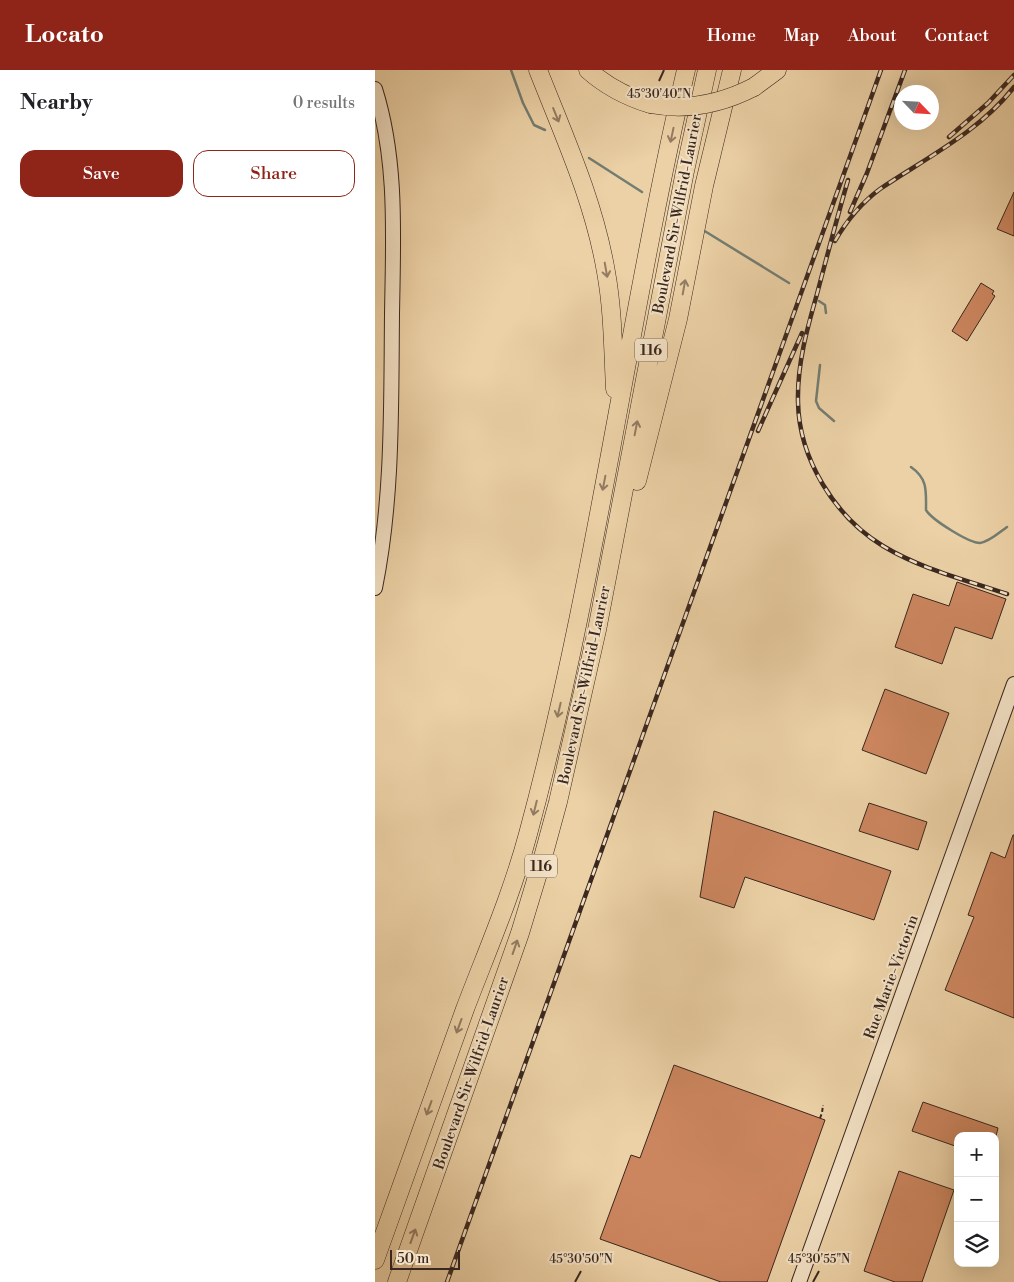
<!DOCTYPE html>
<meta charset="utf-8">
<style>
body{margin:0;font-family:"Libre Bodoni",serif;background:#f2f2f2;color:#202124}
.controls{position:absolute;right:15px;bottom:15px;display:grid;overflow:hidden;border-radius:10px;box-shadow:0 5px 20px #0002}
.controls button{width:45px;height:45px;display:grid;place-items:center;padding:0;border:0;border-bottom:1px solid #e0e0e0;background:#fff;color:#202124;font:25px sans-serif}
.compass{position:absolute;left:519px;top:15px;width:45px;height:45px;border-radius:50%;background:#fff;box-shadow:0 5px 20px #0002;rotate:115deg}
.scale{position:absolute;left:15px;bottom:12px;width:70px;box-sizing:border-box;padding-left:5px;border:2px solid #3a271f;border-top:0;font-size:14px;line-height:18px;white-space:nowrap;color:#3a271f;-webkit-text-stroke:4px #f3e1c5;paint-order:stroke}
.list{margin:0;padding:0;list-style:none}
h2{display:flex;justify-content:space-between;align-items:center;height:65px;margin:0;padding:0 20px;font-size:21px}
h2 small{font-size:16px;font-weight:400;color:#757577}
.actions{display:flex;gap:10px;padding:15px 20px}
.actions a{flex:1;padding:11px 0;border:1px solid #8f2418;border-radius:15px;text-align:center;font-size:18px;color:#8f2418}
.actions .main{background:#8f2418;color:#fff}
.icon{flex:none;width:28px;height:28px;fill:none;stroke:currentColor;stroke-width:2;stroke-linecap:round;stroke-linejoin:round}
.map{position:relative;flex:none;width:639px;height:1212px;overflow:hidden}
header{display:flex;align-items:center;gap:30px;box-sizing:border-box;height:70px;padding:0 25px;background:#8f2418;color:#fff}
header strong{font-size:24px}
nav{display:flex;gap:28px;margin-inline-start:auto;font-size:18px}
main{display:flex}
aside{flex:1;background:#fff}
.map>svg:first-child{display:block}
</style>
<header>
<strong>Locato</strong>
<nav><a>Home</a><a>Map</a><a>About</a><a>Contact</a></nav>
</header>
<main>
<aside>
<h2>Nearby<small>0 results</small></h2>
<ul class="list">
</ul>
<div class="actions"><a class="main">Save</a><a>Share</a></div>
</aside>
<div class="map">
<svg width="639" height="1212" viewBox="0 0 639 1212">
<rect width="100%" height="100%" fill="#ecd1a6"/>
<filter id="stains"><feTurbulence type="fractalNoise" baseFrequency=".004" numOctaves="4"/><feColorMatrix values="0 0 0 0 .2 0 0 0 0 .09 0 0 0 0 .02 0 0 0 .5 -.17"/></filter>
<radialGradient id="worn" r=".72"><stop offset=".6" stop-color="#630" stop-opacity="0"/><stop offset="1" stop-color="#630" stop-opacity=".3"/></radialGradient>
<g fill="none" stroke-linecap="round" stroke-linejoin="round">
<!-- stream -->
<path stroke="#737d72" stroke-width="2.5" d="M136,0L148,33L159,55L170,60
M214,88L267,122
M328,160L414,213
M444,231L450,235L451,243
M445,295L441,331L444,338L459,351
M536,397C553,409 551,421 551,440C557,450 594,473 605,473C614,472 625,462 632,457"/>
</g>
<!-- building -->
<path fill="#cc865f" stroke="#3a271f" d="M639,122V166L622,159Z
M606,213L619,221L617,224L620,226L592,271L577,261Z
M582,512L631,529L617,569L580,557L567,594L520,577L538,524L574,536Z
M510,619L574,643L551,704L487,680Z
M494,733L552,752L543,780L484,761Z
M339,741L516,801L499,850L370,807L359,838L325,827Z
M638,765H639V948L570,920L599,847L593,845L616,782L630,788Z
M299,995L450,1050L392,1212H346L225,1169L256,1085L265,1088Z
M548,1032L623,1058L621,1066H583V1077L537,1061Z
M524,1101L579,1120L547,1212H520L489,1201Z"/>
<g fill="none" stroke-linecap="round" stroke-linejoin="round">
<defs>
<path id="secondary" d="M0,19C23,92 18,170 17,245C16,337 18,428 0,518
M424,1212L639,614"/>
<path id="highway" d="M163,0C189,66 219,131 231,202C238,240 238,280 240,319
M213,0C231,16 252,27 275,34
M379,17L402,0
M262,411L303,249L329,116L357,0
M0,1190C30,1106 60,1022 90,939C112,881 137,824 153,764C221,513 252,253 311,0
M22,1212L145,863L168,787L183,732L222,560L310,101L332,0"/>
</defs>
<!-- secondary casing -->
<use href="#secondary" stroke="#3a271f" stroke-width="16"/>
<!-- highway casing -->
<use href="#highway" stroke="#3a271f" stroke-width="19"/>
<!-- path -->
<path stroke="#3a271f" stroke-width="2" stroke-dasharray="4 2.5" stroke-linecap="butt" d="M445,1048L447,1043L448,1035"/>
<!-- secondary -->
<use href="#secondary" stroke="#f3e1c5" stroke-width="14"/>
<!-- highway -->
<use href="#highway" stroke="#ecd1a6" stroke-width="18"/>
<defs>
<path id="rail" d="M574,67L613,33L639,5
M473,110C462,148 452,186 442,224C432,259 422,295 423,332C424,389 460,447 508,476C546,499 591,510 632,524
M475,142L492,103L530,0
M460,171C472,150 485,134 505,119C551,88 604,62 639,17
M383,361L427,263
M72,1212L506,0"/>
</defs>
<!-- rail casing -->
<use href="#rail" stroke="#3a271f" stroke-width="4.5"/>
<!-- rail -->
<use href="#rail" stroke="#f3e1c5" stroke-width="2.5" stroke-dasharray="8" stroke-linecap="butt"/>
<defs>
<path id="highway-bridge" d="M275,34C312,41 346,34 379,17"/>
</defs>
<!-- highway-bridge casing -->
<use href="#highway-bridge" stroke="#3a271f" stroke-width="19" stroke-linecap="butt"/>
<!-- highway-bridge -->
<use href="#highway-bridge" stroke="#ecd1a6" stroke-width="18"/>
</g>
<!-- one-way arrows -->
<defs><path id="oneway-shaft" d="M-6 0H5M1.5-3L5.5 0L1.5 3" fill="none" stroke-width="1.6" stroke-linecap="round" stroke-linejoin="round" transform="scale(1.25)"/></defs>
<g stroke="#937c62">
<use href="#oneway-shaft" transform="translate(181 45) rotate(68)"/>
<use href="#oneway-shaft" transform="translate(297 65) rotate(102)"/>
<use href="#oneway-shaft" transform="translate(231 200) rotate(80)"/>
<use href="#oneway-shaft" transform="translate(309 217) rotate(-80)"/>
<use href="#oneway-shaft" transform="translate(261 358) rotate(-79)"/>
<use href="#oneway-shaft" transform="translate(229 413) rotate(101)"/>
<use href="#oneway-shaft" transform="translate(184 640) rotate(103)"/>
<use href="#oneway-shaft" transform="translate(160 738) rotate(104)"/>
<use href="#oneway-shaft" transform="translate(140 877) rotate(-71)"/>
<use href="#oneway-shaft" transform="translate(84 956) rotate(110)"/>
<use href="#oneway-shaft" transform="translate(54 1038) rotate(110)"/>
<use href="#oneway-shaft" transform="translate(38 1166) rotate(-70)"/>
</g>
<!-- ticks -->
<path fill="none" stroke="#3a271f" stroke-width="2" d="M284,11L289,0M200,1212L206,1201M438,1212L444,1201"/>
<g text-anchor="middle" stroke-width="4" stroke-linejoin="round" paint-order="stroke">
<!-- shield labels -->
<g fill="#f3e1c5" stroke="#725f51" stroke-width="1">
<rect x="260" y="268.5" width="32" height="23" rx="4"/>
<rect x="150" y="784.5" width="32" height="23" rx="4"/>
</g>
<g font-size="14" font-weight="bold" fill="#3a271f">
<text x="276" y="285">116</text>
<text x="166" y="801">116</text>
</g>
<!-- street labels -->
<g font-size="15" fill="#3a271f" stroke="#f3e1c5">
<text transform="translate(302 144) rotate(-79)" y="5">Boulevard Sir-Wilfrid-Laurier</text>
<text transform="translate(209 615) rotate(-78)" y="5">Boulevard Sir-Wilfrid-Laurier</text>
<text transform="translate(516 907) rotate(-70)" y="5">Rue Marie-Victorin</text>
<text transform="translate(96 1003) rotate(-71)" y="5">Boulevard Sir-Wilfrid-Laurier</text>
</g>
</g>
<g font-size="12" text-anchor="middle" fill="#3a271f" stroke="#f3e1c5" stroke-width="4" stroke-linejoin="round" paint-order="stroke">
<text x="284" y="28">45°30'40"N</text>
<text x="206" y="1193">45°30'50"N</text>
<text x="444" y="1193">45°30'55"N</text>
</g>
<rect width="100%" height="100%" filter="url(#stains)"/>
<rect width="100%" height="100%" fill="url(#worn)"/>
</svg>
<div class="controls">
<button>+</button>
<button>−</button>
<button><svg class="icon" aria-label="layers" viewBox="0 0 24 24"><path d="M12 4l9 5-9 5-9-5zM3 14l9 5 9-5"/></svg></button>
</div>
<svg class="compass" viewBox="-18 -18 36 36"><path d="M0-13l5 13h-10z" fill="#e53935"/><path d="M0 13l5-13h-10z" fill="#757577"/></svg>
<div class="scale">50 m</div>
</div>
</main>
